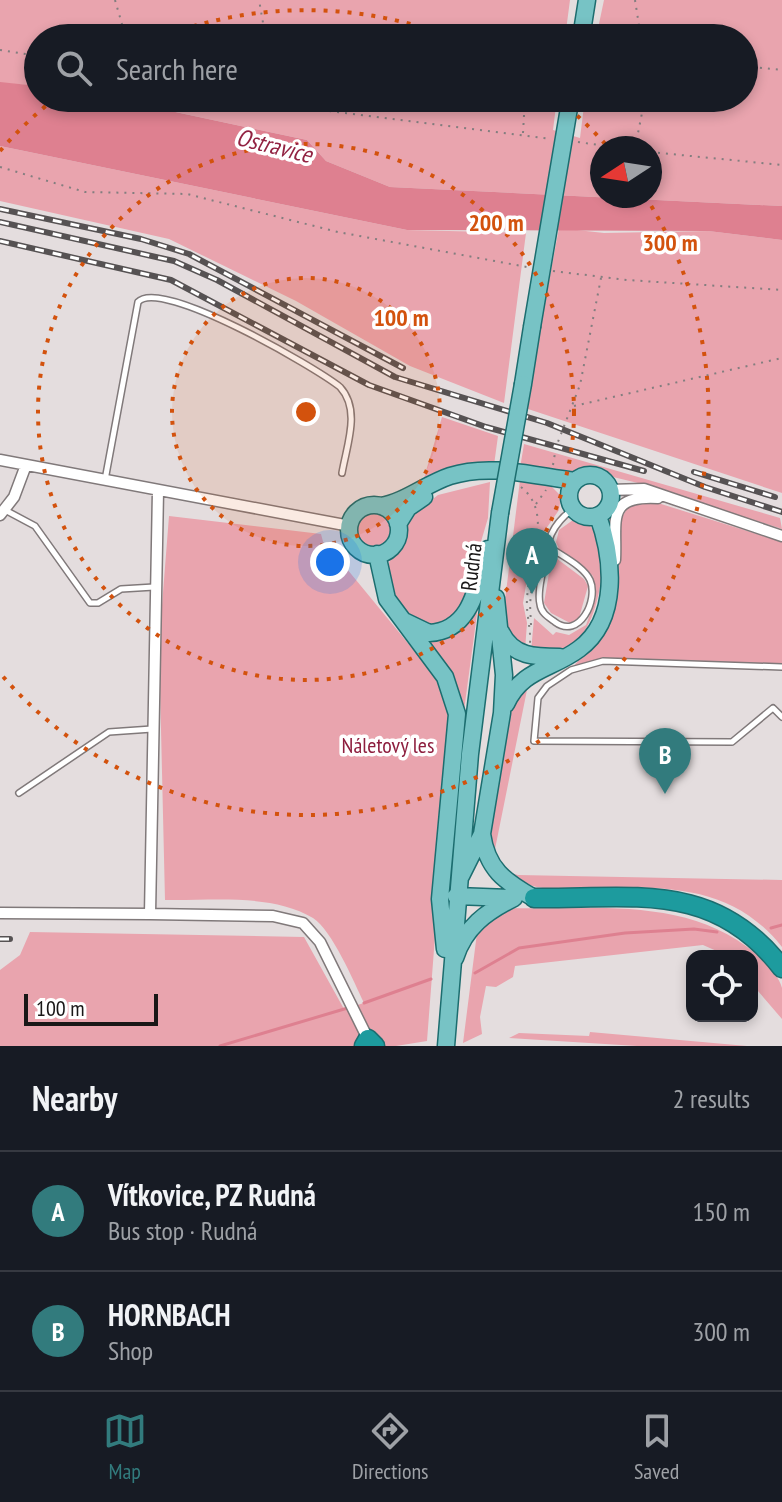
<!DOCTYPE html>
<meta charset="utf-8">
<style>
body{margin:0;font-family:"PT Sans Narrow",sans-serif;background:#242831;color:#f1f3f6}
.controls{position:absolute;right:24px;bottom:24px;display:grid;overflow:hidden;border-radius:16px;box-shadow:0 4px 12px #0003}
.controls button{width:72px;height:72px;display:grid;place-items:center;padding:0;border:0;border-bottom:2px solid #363941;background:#171b24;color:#f1f3f6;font:40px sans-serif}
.compass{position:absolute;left:590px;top:136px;width:72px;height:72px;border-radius:50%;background:#171b24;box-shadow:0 4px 12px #0003;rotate:258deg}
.scale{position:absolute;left:24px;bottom:20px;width:134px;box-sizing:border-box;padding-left:8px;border:4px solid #191717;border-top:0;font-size:22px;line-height:28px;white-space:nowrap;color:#191717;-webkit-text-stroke:6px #fff;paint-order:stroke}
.you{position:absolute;left:330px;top:562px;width:28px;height:28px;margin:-20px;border:6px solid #fff;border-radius:50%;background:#1a73e8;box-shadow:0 0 0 12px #1a73e833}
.badge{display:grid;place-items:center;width:52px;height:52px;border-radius:50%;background:#327b7d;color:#fff;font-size:26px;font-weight:700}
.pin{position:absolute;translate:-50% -66px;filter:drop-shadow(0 2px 4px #0008)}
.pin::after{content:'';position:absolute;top:42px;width:28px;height:24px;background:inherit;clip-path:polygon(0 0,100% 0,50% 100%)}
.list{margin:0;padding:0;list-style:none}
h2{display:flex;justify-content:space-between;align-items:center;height:104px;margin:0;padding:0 32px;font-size:34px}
h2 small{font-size:26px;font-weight:400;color:#9ea1a6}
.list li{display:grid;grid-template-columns:52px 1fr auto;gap:24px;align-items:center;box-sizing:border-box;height:120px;padding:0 32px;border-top:2px solid #363941}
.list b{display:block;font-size:30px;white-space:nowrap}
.list p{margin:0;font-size:26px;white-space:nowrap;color:#9ea1a6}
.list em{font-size:26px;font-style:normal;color:#9ea1a6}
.icon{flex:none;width:44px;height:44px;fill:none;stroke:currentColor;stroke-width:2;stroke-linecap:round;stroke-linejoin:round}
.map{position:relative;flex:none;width:782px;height:1046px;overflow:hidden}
.search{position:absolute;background:#171b24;box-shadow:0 4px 12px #0003;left:24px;right:24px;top:24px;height:88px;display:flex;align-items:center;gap:20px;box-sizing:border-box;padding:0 28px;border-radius:44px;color:#9ea1a6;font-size:30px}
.sheet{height:344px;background:#171b24}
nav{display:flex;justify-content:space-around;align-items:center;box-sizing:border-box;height:112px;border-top:2px solid #363941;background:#171b24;font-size:22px;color:#9ea1a6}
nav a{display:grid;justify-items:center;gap:4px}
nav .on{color:#327b7d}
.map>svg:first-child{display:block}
</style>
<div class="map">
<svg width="782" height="1046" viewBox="0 0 782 1046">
<rect width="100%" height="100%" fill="#e4ddde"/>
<!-- green -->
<path fill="#e9a4ae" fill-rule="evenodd" d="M0,0H570L565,38H38V86L0,83Z
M604,0H782V206L390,187L326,161L307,140L110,98H557L553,130L580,138L585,98H744V38H596ZM602,148H650V196H602Z
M0,146L407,230L526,233L504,403L410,366L296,301L169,239L0,201Z
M559,228L604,233L708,231L782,240V493L525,408Z
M442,417L498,436L494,465L423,481Z
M524,444L780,518L782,529L638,483L588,471L571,477L520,468Z
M520,480L549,484L561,496L559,510L532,549L523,603L527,623L525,650L508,639L503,616Z
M490,482L488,518L459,616L433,627C426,625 416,623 410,618C396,607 383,577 390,560C398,543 404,540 407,519L438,495Z
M634,502L658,503L782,542V665L603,661L571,670C586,651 608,625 615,602C625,570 605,525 634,502Z
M356 529a18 18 0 1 1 36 0a18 18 0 1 1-36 0Z
M169,516L321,534L326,553L347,569L430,670L445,695L451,728L427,1041L396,1046H0V970L20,955L30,932L304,937L344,1009L364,1003C354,982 332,930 313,918C272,893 212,901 165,900L159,644Z
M573,520C620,518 602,625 573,644C561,652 545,651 531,652L534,618L553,635L556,632L569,635L586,625L596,598L593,576L559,549L556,542L559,530Z
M552,555L584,579L588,586L579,618L570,623L551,613L544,603Z
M479,599L463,718L415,634L430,637Z
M529,680L493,859L488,838L509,709Z
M507,872L518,875L782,880V947C730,881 659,887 582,888C547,888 536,893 507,872Z
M509,908C594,910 688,896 756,954C765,962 779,976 782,988C782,997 782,1009 782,1019L752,984V956H728L703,945L515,966L513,977L496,987L486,986L480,1017L482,1034L463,1043L477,933Z
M590,1032L747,1046H637L509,1038L519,1033L589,1036Z"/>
<!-- water -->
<path fill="#de8090" d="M0,82L38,86V98H110L307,140L326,161L390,187L782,206V240L708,231L407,230L0,146Z"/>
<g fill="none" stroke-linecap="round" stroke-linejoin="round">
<!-- stream -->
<path stroke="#de8090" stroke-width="3" d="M771,928L782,925
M475,973L519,948L625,933L694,929L717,932
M364,1003L431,979
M220,1046L351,1007"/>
<defs>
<path id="lane" d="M105,480L138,302C160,277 315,367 340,387C361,410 347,444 342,473
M5,510L35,526L90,603H98L121,589L154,587
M547,545C559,555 583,565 590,580C599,600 579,640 555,622C548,617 541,613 540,604C537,592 542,579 543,567C547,541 551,525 573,509
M782,667L603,661L571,670L547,686L538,698L534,741L732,742L773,708L782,717
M19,793L109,732L152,729"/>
<path id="street" d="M0,460L350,526
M609,490L644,489L782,536
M158,491L150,914L273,916L303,923L320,942L368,1039
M0,515L14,497L26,465
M615,560C617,521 605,495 658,498
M0,913L150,914"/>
<path id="primary" d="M581,38L587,0
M523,384L532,327
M569 496a21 21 0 1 1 42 0a21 21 0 1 1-42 0Z
M349 530a25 25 0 1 1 50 0a25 25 0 1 1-50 0Z
M381,506C405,502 426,484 450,476C490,463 534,476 575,481
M398,524L408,508L424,497
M377,554L387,599L445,677L457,714L440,899L445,949
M404,621L429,633C473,631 477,583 488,549
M501,632C513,657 535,657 560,657
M506,704C522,669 551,670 579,649C620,619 613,557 598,516
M482,834C487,869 504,881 534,898
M461,876L482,834L502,713L504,675L496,598
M456,896L512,898
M455,958C465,927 486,912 514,898
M446,1046L470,754L500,513"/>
<path id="highway" d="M534,898C634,899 714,880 782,968
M364,1046L368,1039L375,1046"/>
</defs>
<!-- lane casing -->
<use href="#lane" stroke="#80797a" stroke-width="8"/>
<!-- street casing -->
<use href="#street" stroke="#80797a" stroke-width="13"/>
<!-- primary casing -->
<use href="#primary" stroke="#1c6d6f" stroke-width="19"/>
<!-- highway casing -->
<use href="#highway" stroke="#1c6d6f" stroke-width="21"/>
<!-- path -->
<path stroke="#837e7f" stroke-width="2" stroke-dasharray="2 6" stroke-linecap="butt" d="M115,0L126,38
M635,0L641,38
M246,38L256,33L265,34L259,0
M0,50L38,56
M744,66L782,70
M226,98L551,139
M523,133L525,98
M578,142L620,148
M635,148L645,98
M650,152L782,165
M0,167L85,192L187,194L338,232L527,267
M553,271L627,280L782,290
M574,406L782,358
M553,465L556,447L580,385L601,278
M521,487C554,513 529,561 527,599C526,614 531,628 530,643
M536,504L546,490
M531,625L530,604L536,548"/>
<!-- lane -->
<use href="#lane" stroke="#fff" stroke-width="5"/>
<!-- street -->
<use href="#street" stroke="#fff" stroke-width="10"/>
<!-- primary -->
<use href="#primary" stroke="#77c3c5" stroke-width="16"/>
<!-- highway -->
<use href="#highway" stroke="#1d9b9e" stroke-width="18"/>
<defs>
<path id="rail" d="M0,209L141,239L189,254L403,368
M0,222L174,261L217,280L395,377L547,423L705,487L782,512
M0,241L171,280L369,385L486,427L644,471
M694,472L775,497
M0,939H10"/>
</defs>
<!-- rail casing -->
<use href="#rail" stroke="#565253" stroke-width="6"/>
<!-- rail -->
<use href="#rail" stroke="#fff" stroke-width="3" stroke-dasharray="9" stroke-linecap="butt"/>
<defs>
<path id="primary-bridge" d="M532,327L569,108
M500,513L523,384"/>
</defs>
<!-- primary-bridge casing -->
<use href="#primary-bridge" stroke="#1c6d6f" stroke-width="19" stroke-linecap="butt"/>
<!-- primary-bridge -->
<use href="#primary-bridge" stroke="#77c3c5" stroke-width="16"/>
</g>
<!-- distance rings -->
<circle cx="306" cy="412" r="134" fill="#d3520d" fill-opacity=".12"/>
<g fill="none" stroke="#d3520d" stroke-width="4" stroke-dasharray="4 8">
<circle cx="306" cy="412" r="134"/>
<circle cx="306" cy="412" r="268"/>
<path d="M0 151A402 402 0 0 1 53 100M159 38A402 402 0 0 1 453 38M559 100A402 402 0 0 1 607 146M645 196A402 402 0 0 1 0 673"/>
</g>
<g text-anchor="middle" stroke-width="7" stroke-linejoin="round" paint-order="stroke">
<!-- street labels -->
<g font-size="22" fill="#191717" stroke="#fff">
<text transform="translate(471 567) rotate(-83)" y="8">Rudná</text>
</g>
<!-- park labels -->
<g font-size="22" fill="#8d1e3e" stroke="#fff">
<text x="388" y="753">Náletový les</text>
</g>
<!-- water labels -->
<g font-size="24" font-style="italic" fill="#922342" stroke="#fff">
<text transform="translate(274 146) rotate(14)" y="8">Ostravice</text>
</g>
</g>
<circle cx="306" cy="412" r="12" fill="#d3520d" stroke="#fff" stroke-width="4"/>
<g font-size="24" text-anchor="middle" font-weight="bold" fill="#d3520d" stroke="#fff" stroke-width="7" stroke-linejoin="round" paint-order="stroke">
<text x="496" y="231">200 m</text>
<text x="670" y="251">300 m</text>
<text x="401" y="326">100 m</text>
</g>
</svg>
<div class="controls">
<button><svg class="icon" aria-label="locate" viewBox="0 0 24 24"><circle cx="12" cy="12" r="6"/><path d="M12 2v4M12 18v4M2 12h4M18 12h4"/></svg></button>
</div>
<svg class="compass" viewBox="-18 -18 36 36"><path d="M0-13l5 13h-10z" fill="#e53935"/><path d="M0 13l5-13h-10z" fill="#9ea1a6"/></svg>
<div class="scale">100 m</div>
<div class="you"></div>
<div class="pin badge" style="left:532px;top:594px">A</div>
<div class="pin badge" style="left:665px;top:794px">B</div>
<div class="search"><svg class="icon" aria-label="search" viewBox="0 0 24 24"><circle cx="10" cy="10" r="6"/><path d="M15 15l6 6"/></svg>Search here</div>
</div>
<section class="sheet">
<h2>Nearby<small>2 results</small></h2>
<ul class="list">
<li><span class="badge">A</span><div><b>Vítkovice, PZ Rudná</b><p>Bus stop · Rudná</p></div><em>150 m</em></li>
<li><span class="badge">B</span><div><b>HORNBACH</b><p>Shop</p></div><em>300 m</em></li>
</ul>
</section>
<nav>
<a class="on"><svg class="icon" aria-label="map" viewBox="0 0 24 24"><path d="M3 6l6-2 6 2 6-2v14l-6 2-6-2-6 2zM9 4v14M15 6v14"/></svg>Map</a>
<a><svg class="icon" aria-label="directions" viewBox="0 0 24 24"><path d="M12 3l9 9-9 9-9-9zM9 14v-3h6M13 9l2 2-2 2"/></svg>Directions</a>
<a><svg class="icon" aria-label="saved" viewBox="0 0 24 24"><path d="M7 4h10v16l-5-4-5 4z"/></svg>Saved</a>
</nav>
